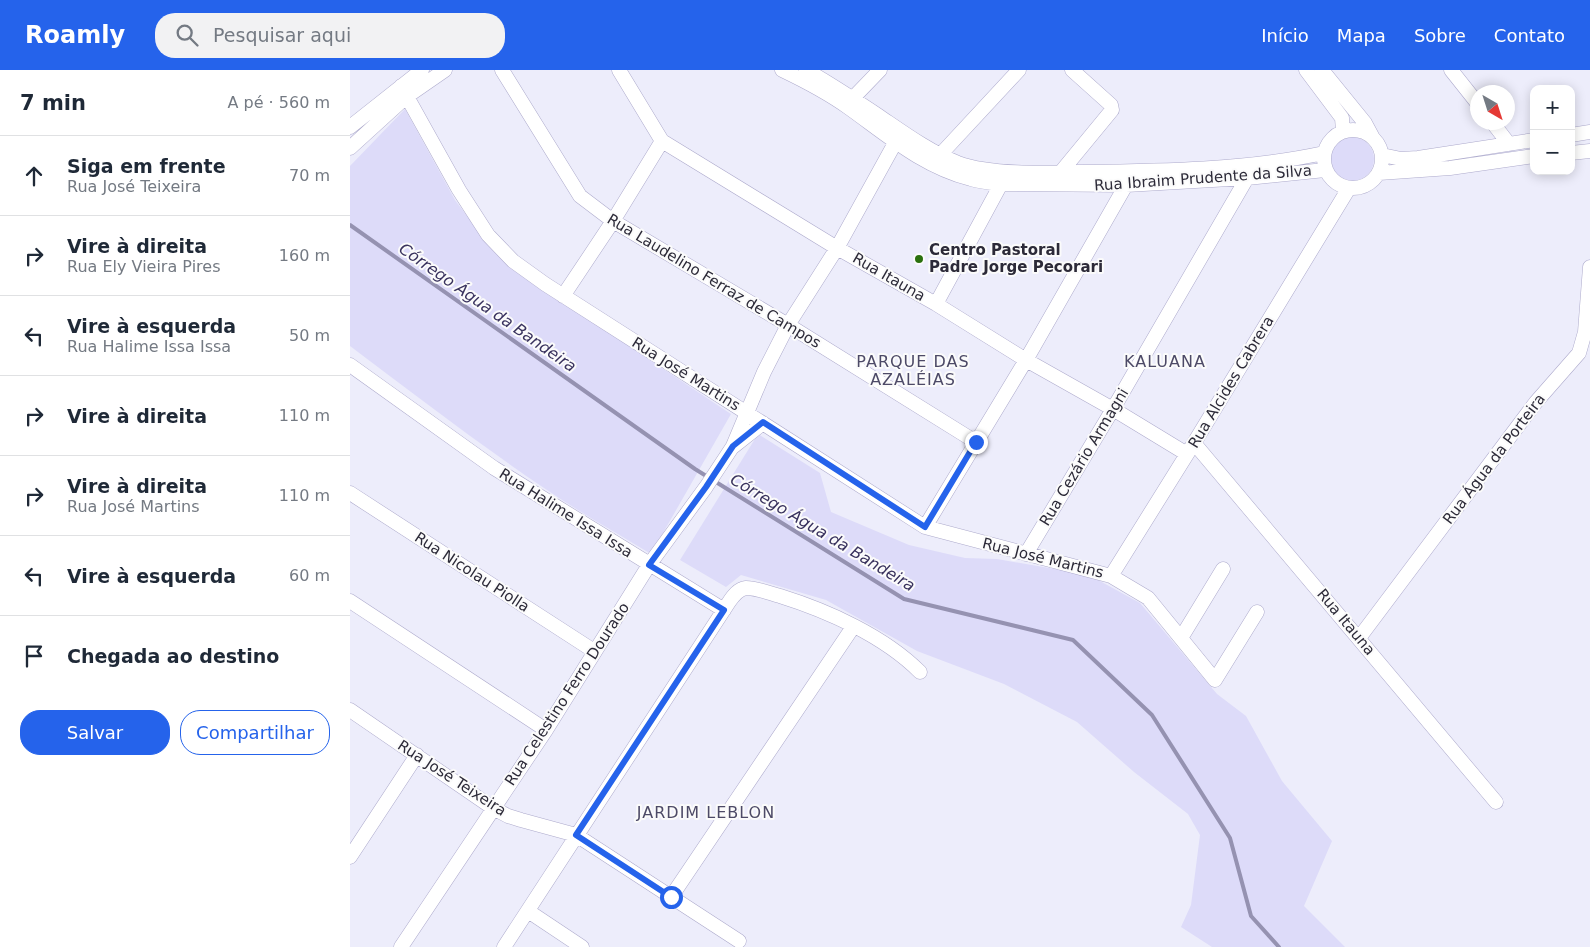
<!DOCTYPE html>
<html lang="pt">
<meta charset="utf-8">
<style>
body{margin:0;font-family:"DejaVu Sans",sans-serif;background:#f2f2f3;color:#1f2937}
.controls{position:absolute;right:15px;top:15px;display:grid;overflow:hidden;border-radius:10px;box-shadow:0 2px 12px #0003}
.controls button{width:45px;height:45px;display:grid;place-items:center;padding:0;border:0;border-bottom:1px solid #e0e1e3;background:#fff;color:#1f2937;font:25px sans-serif}
.compass{position:absolute;left:1120px;top:15px;width:45px;height:45px;border-radius:50%;background:#fff;box-shadow:0 2px 12px #0003;rotate:141deg}
.stop{position:absolute;width:15px;height:15px;margin:-11px;border:4px solid #2563eb;border-radius:50%;background:#fff}
.stop.end{background:#2563eb;border-color:#fff;box-shadow:0 1px 5px #0008}
.list{margin:0;padding:0;list-style:none}
h2{display:flex;justify-content:space-between;align-items:center;height:65px;margin:0;padding:0 20px;font-size:21px}
h2 small{font-size:16px;font-weight:400;color:#747a83}
.list li{display:grid;grid-template-columns:32px 1fr auto;gap:15px;align-items:center;box-sizing:border-box;height:80px;padding:0 20px;border-top:1px solid #e0e1e3}
.list b{display:block;font-size:19px;white-space:nowrap}
.list p{margin:0;font-size:16px;white-space:nowrap;color:#747a83}
.list em{font-size:16px;font-style:normal;color:#747a83}
.actions{display:flex;gap:10px;padding:15px 20px}
.actions a{flex:1;padding:11px 0;border:1px solid #2563eb;border-radius:20px;text-align:center;font-size:18px;color:#2563eb}
.actions .main{background:#2563eb;color:#fff}
.icon{flex:none;width:28px;height:28px;fill:none;stroke:currentColor;stroke-width:2;stroke-linecap:round;stroke-linejoin:round}
.map{position:relative;flex:none;width:1240px;height:877px;overflow:hidden}
header{display:flex;align-items:center;gap:30px;box-sizing:border-box;height:70px;padding:0 25px;background:#2563eb;color:#fff}
header strong{font-size:24px}
nav{display:flex;gap:28px;margin-inline-start:auto;font-size:18px}
.search{width:350px;height:45px;background:#f2f2f3;display:flex;align-items:center;gap:12px;box-sizing:border-box;padding:0 18px;border-radius:20px;color:#747a83;font-size:19px}
main{display:flex}
aside{flex:1;background:#fff}
.map>svg:first-child{display:block}
</style>
<header>
<strong>Roamly</strong>
<div class="search"><svg class="icon" aria-label="search" viewBox="0 0 24 24"><circle cx="10" cy="10" r="6"/><path d="M15 15l6 6"/></svg>Pesquisar aqui</div>
<nav><a>Início</a><a>Mapa</a><a>Sobre</a><a>Contato</a></nav>
</header>
<main>
<aside>
<h2>7 min<small>A pé · 560 m</small></h2>
<ul class="list">
<li><svg class="icon" aria-label="ahead" viewBox="0 0 24 24"><path d="M12 20V5M6 11l6-6 6 6"/></svg><div><b>Siga em frente</b><p>Rua José Teixeira</p></div><em>70 m</em></li>
<li><svg class="icon" aria-label="right" viewBox="0 0 24 24"><path d="M7 20v-9h11M14 6l5 5-5 5"/></svg><div><b>Vire à direita</b><p>Rua Ely Vieira Pires</p></div><em>160 m</em></li>
<li><svg class="icon" aria-label="left" viewBox="0 0 24 24"><path d="M17 20v-9H6M10 6l-5 5 5 5"/></svg><div><b>Vire à esquerda</b><p>Rua Halime Issa Issa</p></div><em>50 m</em></li>
<li><svg class="icon" aria-label="right" viewBox="0 0 24 24"><path d="M7 20v-9h11M14 6l5 5-5 5"/></svg><div><b>Vire à direita</b></div><em>110 m</em></li>
<li><svg class="icon" aria-label="right" viewBox="0 0 24 24"><path d="M7 20v-9h11M14 6l5 5-5 5"/></svg><div><b>Vire à direita</b><p>Rua José Martins</p></div><em>110 m</em></li>
<li><svg class="icon" aria-label="left" viewBox="0 0 24 24"><path d="M17 20v-9H6M10 6l-5 5 5 5"/></svg><div><b>Vire à esquerda</b></div><em>60 m</em></li>
<li><svg class="icon" aria-label="arrive" viewBox="0 0 24 24"><path d="M6 21V4h12l-3 4 3 4H6"/></svg><div><b>Chegada ao destino</b></div></li>
</ul>
<div class="actions"><a class="main">Salvar</a><a>Compartilhar</a></div>
</aside>
<div class="map">
<svg width="1240" height="877" viewBox="0 0 1240 877">
<rect width="100%" height="100%" fill="#ededfb"/>
<!-- green -->
<path fill="#dddbf9" d="M55,39L105,130L143,181L175,207L381,344L301,484C265,462 229,442 194,418C127,373 64,324 0,276V96Z
M980 89a22 22 0 1 1 44 0a22 22 0 1 1-44 0Z
M408,364L470,403L481,442L559,475L615,488L647,489L739,505L790,533L867,624L896,646L932,711L982,771L954,836L995,877H862L831,857L841,835L850,765L838,744L784,702L727,652L654,614L567,581L476,530L391,505L376,517L330,490Z"/>
<g fill="none" stroke-linecap="round" stroke-linejoin="round">
<!-- stream -->
<path stroke="#9592b1" stroke-width="4" d="M0,155L345,399L554,529L723,570L802,645L880,768L901,846L929,877"/>
<defs>
<path id="minor" d="M152,0L230,126L263,151L438,255L626,372
M269,0L312,71L487,178L586,234L676,290L763,339L837,384
M432,0C455,11 478,23 499,38C537,65 573,97 621,109C630,112 641,113 651,114L776,115L897,108L975,100
M456,0C481,14 505,30 529,46C554,63 580,82 608,93C641,105 696,103 732,102C813,101 895,100 974,83
M956,0L992,48L993,61
M972,0L1015,53L1022,66
M1101,0L1128,34
M51,16L109,120L138,165L163,191L195,214L575,457L761,506L798,528L865,610L907,542
M503,28L530,0
M1142,52L1159,74
M0,57L72,0
M974 89a29 29 0 1 1 58 0a29 29 0 1 1-58 0Z
M1221,65L1240,62
M0,78L56,27L95,0
M1221,83L1240,81
M590,85L669,0
M1032,85L1051,89L1068,88L1184,70
M1029,103L1100,98L1184,86
M706,108L762,40L761,35L722,0
M213,226L263,151L312,71
M586,234L651,114
M0,295L144,398L374,540
M844,373L1146,732
M384,376L413,353
M0,423L244,581
M575,457L676,290L776,115
M676,484L763,339L897,108
M761,506L844,373L999,118
M0,531L196,660
M831,568L873,499
M1009,568L1186,332L1229,283L1235,262L1240,197
M0,640L143,738L158,746L171,750L226,765L389,871
M0,787L67,685
M321,827L503,557
M178,841L232,877
M51,877L196,660L299,495L356,417L383,376L414,302L438,255L487,178L545,73L552,62
M154,877L379,532C383,526 388,519 396,518C407,518 419,523 430,526C478,541 534,566 570,602"/>
</defs>
<!-- minor casing -->
<use href="#minor" stroke="#adaacc" stroke-width="15"/>
<!-- minor -->
<use href="#minor" stroke="#fff" stroke-width="14"/>
</g>
<g fill="none" stroke-linecap="round" stroke-linejoin="round">
<!-- route -->
<path stroke="#2563eb" stroke-width="6" d="M321,827L226,765L374,540L299,495L356,417L383,376L413,352L575,457L626,372"/>
</g>
<!-- markers -->
<circle fill="#2a700d" stroke="#fbfbfb" stroke-width="2" cx="569" cy="189" r="5"/>
<g text-anchor="middle" stroke-width="4" stroke-linejoin="round" paint-order="stroke">
<!-- street labels -->
<g font-size="15" fill="#2c2a38" stroke="#fbfbfb">
<text transform="translate(853 108) rotate(-4)" y="5">Rua Ibraim Prudente da Silva</text>
<text transform="translate(539 207) rotate(30)" y="5">Rua Itauna</text>
<text transform="translate(364 211) rotate(31)" y="5">Rua Laudelino Ferraz de Campos</text>
<text transform="translate(336 304) rotate(32)" y="5">Rua José Martins</text>
<text transform="translate(881 312) rotate(-59)" y="5">Rua Alcides Cabrera</text>
<text transform="translate(734 387) rotate(-59)" y="5">Rua Cezário Armagni</text>
<text transform="translate(1144 389) rotate(-53)" y="5">Rua Água da Porteira</text>
<text transform="translate(216 443) rotate(32)" y="5">Rua Halime Issa Issa</text>
<text transform="translate(693 488) rotate(14)" y="5">Rua José Martins</text>
<text transform="translate(122 502) rotate(33)" y="5">Rua Nicolau Piolla</text>
<text transform="translate(996 552) rotate(50)" y="5">Rua Itauna</text>
<text transform="translate(217 624) rotate(-57)" y="5">Rua Celestino Ferro Dourado</text>
<text transform="translate(102 708) rotate(33)" y="5">Rua José Teixeira</text>
</g>
<!-- poi labels -->
<g font-size="15" font-weight="bold" fill="#2c2a38" stroke="#fbfbfb" text-anchor="start">
<text x="579" y="185">Centro Pastoral<tspan x="579" dy="17">Padre Jorge Pecorari</tspan></text>
</g>
<!-- water labels -->
<g font-size="16" font-style="italic" fill="#39325e" stroke="#fbfbfb">
<text transform="translate(138 237) rotate(35)" y="6">Córrego Água da Bandeira</text>
<text transform="translate(473 462) rotate(31)" y="6">Córrego Água da Bandeira</text>
</g>
<!-- neighbourhood labels -->
<g font-size="16" letter-spacing="1" fill="#4d4a67" stroke="#fbfbfb">
<text x="563" y="297">PARQUE DAS<tspan x="563" dy="18">AZALÉIAS</tspan></text>
<text x="815" y="297">KALUANA</text>
<text x="356" y="748">JARDIM LEBLON</text>
</g>
</g>
</svg>
<div class="controls">
<button>+</button>
<button>−</button>
</div>
<svg class="compass" viewBox="-18 -18 36 36"><path d="M0-13l5 13h-10z" fill="#e53935"/><path d="M0 13l5-13h-10z" fill="#747a83"/></svg>
<div class="stop" style="left:321px;top:827px"></div>
<div class="stop end" style="left:626px;top:372px"></div>
</div>
</main>
